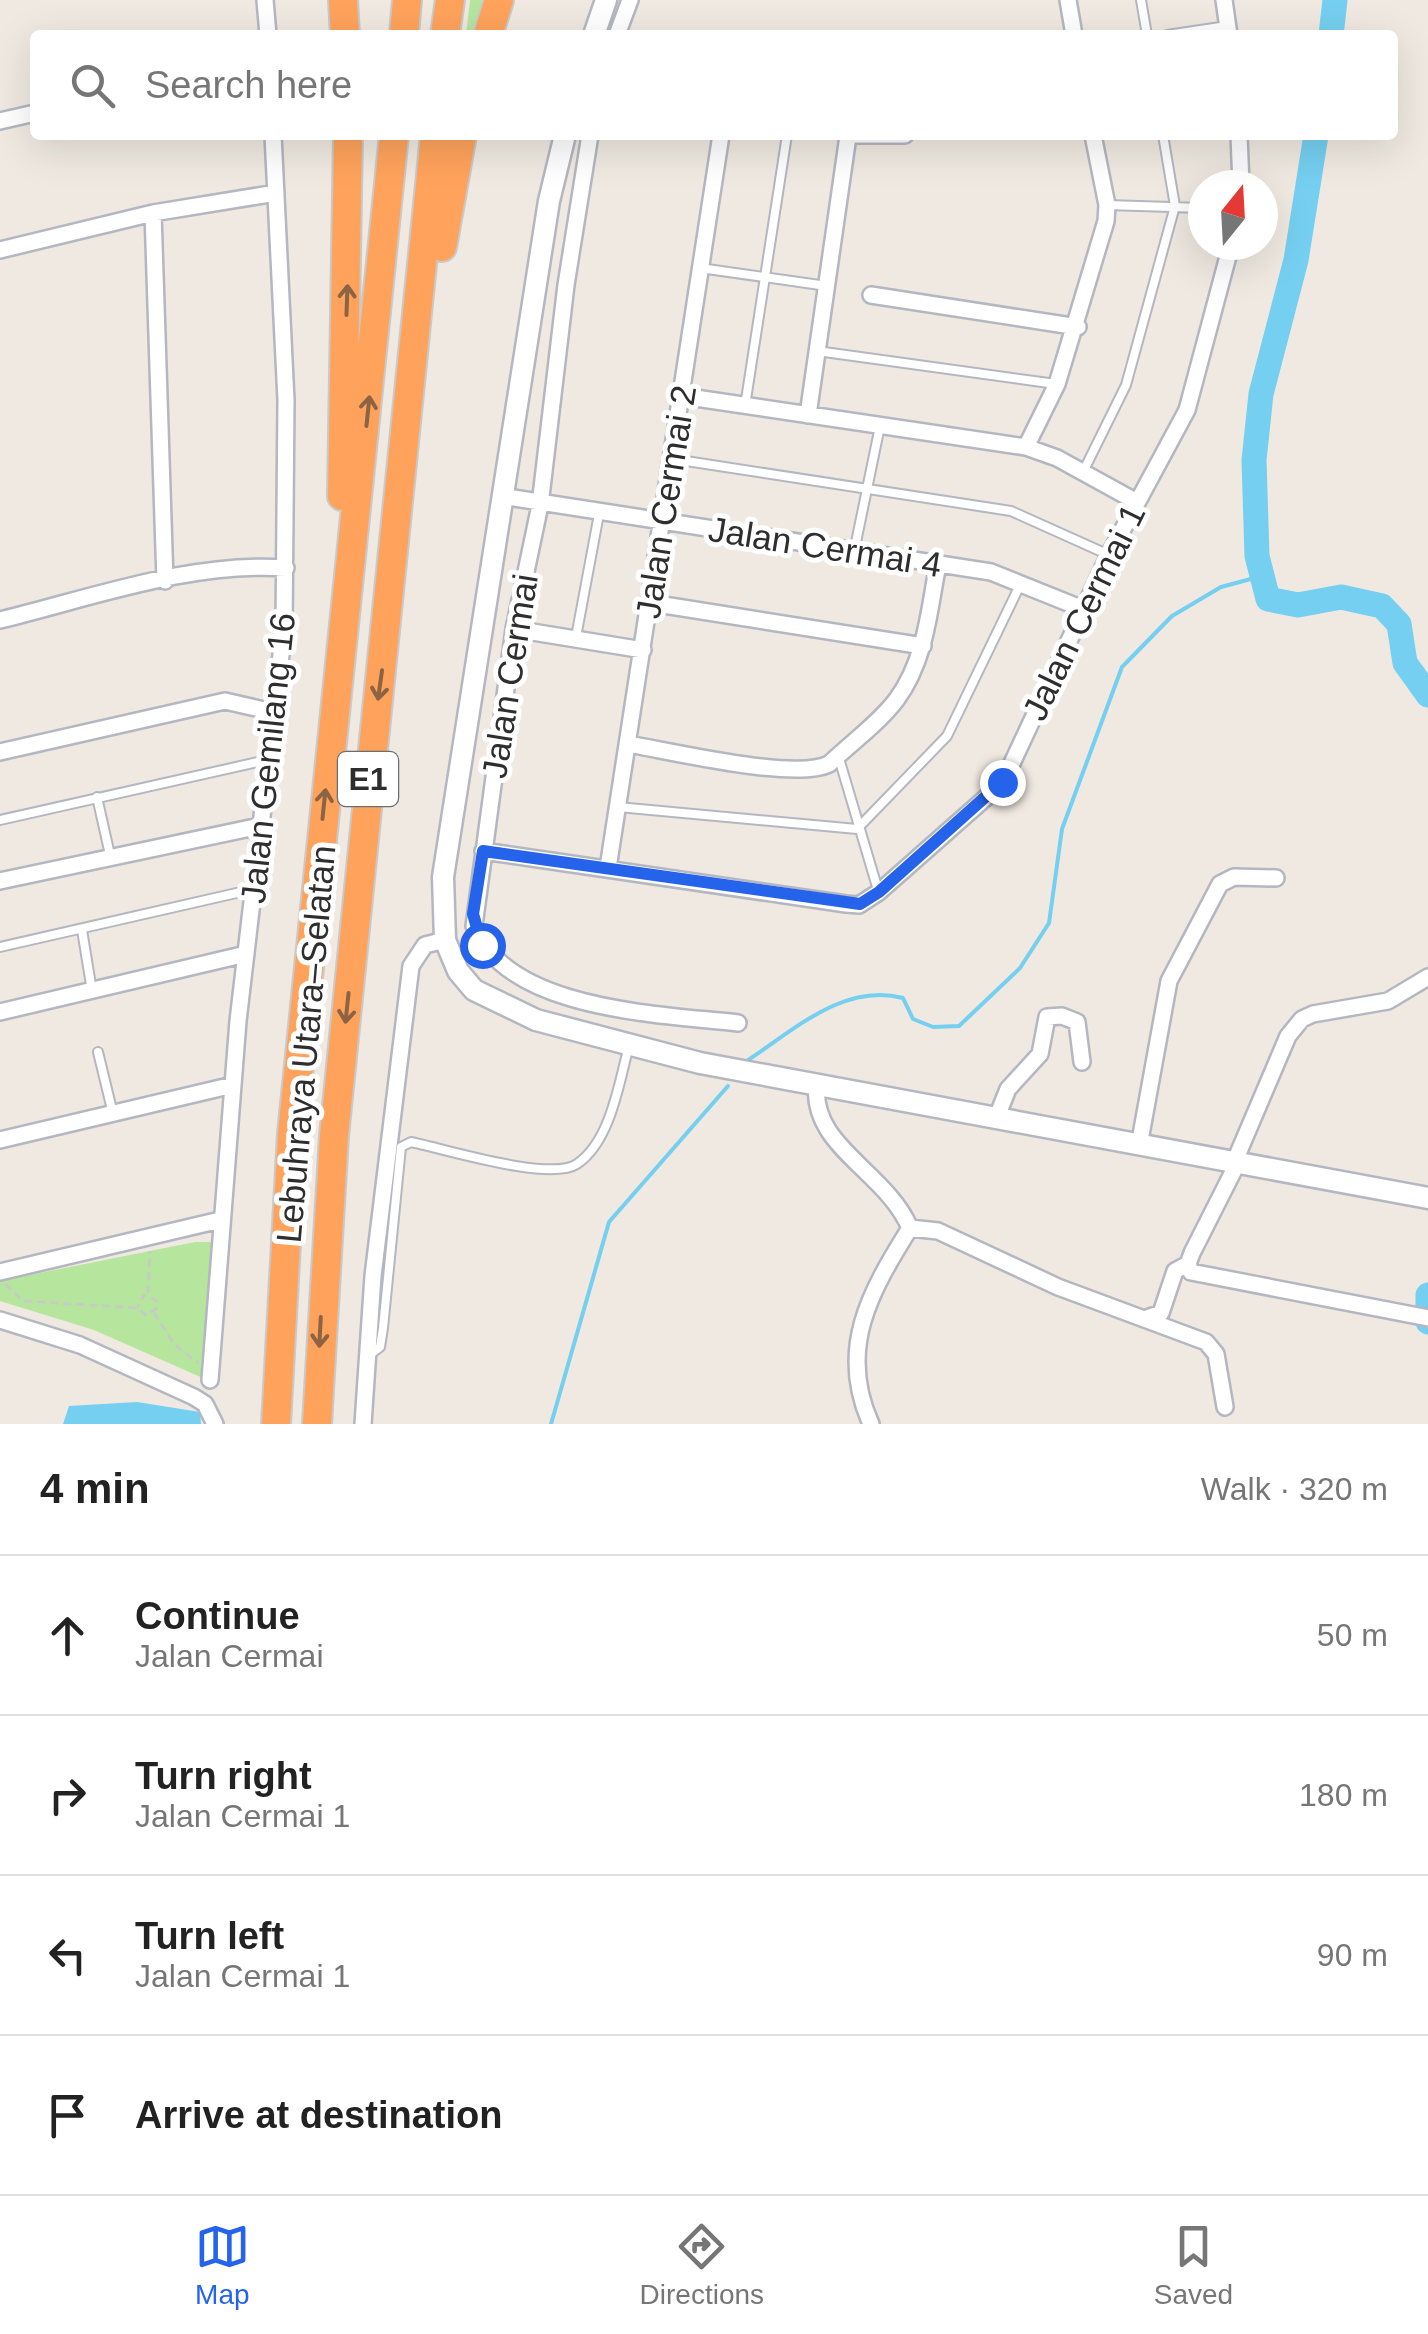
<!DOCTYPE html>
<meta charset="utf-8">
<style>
body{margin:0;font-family:Helvetica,sans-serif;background:#f2f2f2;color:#222}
.compass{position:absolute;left:1188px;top:170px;width:90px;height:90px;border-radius:50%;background:#fff;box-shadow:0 10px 40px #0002;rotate:18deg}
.stop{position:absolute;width:30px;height:30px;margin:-22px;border:8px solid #2563eb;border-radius:50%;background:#fff}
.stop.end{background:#2563eb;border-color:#fff;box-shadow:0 2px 10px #0008}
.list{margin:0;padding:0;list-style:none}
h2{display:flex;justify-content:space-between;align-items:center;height:130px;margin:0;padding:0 40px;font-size:42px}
h2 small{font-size:32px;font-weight:400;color:#767676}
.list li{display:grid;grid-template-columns:65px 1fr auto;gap:30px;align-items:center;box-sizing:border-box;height:160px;padding:0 40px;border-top:2px solid #e0e0e0}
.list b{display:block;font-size:38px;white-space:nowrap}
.list p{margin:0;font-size:32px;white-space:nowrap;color:#767676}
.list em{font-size:32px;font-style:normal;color:#767676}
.icon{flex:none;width:55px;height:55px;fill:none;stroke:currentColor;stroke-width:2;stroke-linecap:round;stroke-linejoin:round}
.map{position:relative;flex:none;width:1428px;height:1424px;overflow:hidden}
.search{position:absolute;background:#fff;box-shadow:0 10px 40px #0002;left:30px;right:30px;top:30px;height:110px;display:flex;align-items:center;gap:25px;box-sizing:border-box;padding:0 35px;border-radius:10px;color:#767676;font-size:38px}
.sheet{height:770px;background:#fff}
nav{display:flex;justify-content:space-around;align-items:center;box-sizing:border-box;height:140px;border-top:2px solid #e0e0e0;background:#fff;font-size:28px;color:#767676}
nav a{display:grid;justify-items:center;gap:5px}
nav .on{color:#2563eb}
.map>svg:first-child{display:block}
</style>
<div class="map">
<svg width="1428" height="1424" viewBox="0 0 1428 1424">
<rect width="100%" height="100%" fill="#efe9e1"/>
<!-- green -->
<path fill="#b6e59e" d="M470,0H494L483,35H466Z
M195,1242H213L216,1251L205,1379L94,1330L0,1301V1281Z"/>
<!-- water -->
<path fill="#75cff0" d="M137,1402L200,1412L201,1424H63L69,1406Z"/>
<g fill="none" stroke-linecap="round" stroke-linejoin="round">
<!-- stream -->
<path stroke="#75cff0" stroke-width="4" d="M745,1062C793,1031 844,982 903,998L913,1019L933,1027L959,1026L1020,968L1049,923L1062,829L1122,667L1172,616L1221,587L1262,576
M551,1424L609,1222L728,1086"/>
<!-- river -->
<path stroke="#75cff0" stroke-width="25" d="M1331,35L1335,0
M1316,135L1296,260L1261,394L1254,460L1257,556L1268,599L1298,605L1341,597L1382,606L1399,624L1405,663L1428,695
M1428,1295V1322"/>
<defs>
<path id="service" d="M1141,0L1147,35
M1167,35L1227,26
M1107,205L1203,208
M700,268L827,286
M817,351L1056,384
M745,406L787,135
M673,459L1011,511L1109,555
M1083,472L1126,385L1175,206L1163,135
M854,552L880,426
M576,637L599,514
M838,755L878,890
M97,797L110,855
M618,807L857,829L947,736L1021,583
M0,820L267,760
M82,930L92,991
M0,947L254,889
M98,1052L113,1114
M368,1356L380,1347L383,1328L401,1147L411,1142C445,1149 550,1182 577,1164C611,1141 619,1082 629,1046"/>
<path id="minor" d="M265,0L268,35
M1068,0L1074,35
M1224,0L1229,35
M617,35L630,0
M0,121L35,113
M590,135L566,285L540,505L514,629L474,926C507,1011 660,1014 738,1023
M845,135H905
M1239,135L1241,185
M153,213L165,581
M0,250L153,213L276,193
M871,295L1078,327
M682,396L1026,447L1057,458L1137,502
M808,415L848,136
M1026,447L1057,384L1106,221L1107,205L1093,135
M501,496L991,572L1083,609
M651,603L923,646
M0,620C91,598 192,561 286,568
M514,629L643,650
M628,744C670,751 795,781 829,764C851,743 879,723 897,699C926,659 929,610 938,564
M0,752L225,701L273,712
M483,851L846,904L859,905L879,892L990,794L1007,774L1109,555L1187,410L1231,245
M608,868L721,135
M0,881L260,826
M0,1012L246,954
M817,1083C809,1146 885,1170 910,1228C870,1292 837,1349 871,1424
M996,1119L1008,1089L1040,1054L1047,1017L1062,1016L1077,1022L1082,1062
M0,1140L233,1085
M1139,1146L1169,981L1220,884L1234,877L1276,878
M1234,1163L1288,1036L1302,1019L1313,1014L1388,1001L1428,977
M1237,1164L1192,1253L1188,1264L1191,1272L1428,1318
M910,1228L938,1231L1058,1287L1206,1342L1216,1354L1225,1407
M0,1272L220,1220
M1144,1319L1161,1313L1175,1271L1188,1264
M0,1320L80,1345L194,1397L205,1404L215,1424
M210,1380L238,1021L284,629L286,400L273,135
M363,1424L373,1276L411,966L425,945L445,940"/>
<path id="tertiary" d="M594,35L606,0
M565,135L549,201L443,877L445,940L458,971L474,990L536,1020L700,1063L1428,1198"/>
<path id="motorway" d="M343,0L345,35
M404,35L407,0
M445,35L450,0
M488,35L499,0
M442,247L462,135
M342,496L348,135
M276,1424L292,1134L394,135
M317,1424L334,1136L435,135"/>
</defs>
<!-- service casing -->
<use href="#service" stroke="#b4b7c1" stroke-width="12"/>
<!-- minor casing -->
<use href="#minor" stroke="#b4b7c1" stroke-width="20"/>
<!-- tertiary casing -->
<use href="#tertiary" stroke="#b4b7c1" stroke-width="25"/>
<!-- motorway casing -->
<use href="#motorway" stroke="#c9c9c9" stroke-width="32"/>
<!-- path -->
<path stroke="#c9c9c9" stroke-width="2.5" stroke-dasharray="8 5" stroke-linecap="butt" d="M5,1284L23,1301L137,1308L146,1315L156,1309L157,1301L144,1295L137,1308
M148,1293L150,1251
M154,1313L174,1344L198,1363"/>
<!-- service -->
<use href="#service" stroke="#fff" stroke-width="8"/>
<!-- minor -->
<use href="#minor" stroke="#fff" stroke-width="15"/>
<!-- tertiary -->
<use href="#tertiary" stroke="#fff" stroke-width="20"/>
<!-- motorway -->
<use href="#motorway" stroke="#ffa35c" stroke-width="28"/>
</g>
<!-- one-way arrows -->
<defs><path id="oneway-shaft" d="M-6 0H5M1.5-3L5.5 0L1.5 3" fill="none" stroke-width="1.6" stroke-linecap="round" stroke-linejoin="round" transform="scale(2.5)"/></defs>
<g stroke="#8c6343">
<use href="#oneway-shaft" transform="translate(347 300) rotate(-88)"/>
<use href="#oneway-shaft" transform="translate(368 411) rotate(-84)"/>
<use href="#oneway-shaft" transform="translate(380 685) rotate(98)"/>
<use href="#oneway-shaft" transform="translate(324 804) rotate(-84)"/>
<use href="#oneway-shaft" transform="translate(347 1008) rotate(96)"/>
<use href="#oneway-shaft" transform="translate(320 1332) rotate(93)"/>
</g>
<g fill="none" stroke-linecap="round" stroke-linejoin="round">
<!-- route -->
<path stroke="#2563eb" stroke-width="12" d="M482,945L473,914L483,851L860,904L879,892L1002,782"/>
</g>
<g text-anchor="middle" stroke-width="10" stroke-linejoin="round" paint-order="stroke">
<!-- shield labels -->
<rect fill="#fff" stroke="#6d6d6d" stroke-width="2.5" x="338" y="752" width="60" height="54" rx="8"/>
<g font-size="32" font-weight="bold" fill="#2e2e2e">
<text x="368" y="790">E1</text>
</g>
<!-- street labels -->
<g font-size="35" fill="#2e2e2e" stroke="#fff">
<text transform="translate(666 502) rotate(-81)" y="12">Jalan Cermai 2</text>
<text transform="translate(825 547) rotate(9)" y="12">Jalan Cermai 4</text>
<text transform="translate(1084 612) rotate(-64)" y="12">Jalan Cermai 1</text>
<text transform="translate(510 676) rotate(-81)" y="12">Jalan Cermai</text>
<text transform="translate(268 758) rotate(-84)" y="12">Jalan Gemilang 16</text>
<text transform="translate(306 1044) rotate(-85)" y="12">Lebuhraya Utara–Selatan</text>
</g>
</g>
</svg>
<svg class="compass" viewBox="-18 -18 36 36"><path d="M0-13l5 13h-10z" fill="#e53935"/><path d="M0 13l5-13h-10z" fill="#767676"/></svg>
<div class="stop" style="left:482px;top:945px"></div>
<div class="stop end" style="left:1002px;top:782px"></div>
<div class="search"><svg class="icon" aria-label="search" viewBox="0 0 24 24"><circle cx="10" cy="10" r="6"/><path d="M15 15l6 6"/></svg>Search here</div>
</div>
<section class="sheet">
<h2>4 min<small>Walk · 320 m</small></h2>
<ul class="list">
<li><svg class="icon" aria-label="ahead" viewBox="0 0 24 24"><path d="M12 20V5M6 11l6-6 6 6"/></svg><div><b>Continue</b><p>Jalan Cermai</p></div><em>50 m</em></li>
<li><svg class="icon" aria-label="right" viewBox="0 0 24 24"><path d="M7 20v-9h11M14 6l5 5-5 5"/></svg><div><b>Turn right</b><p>Jalan Cermai 1</p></div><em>180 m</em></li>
<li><svg class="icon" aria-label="left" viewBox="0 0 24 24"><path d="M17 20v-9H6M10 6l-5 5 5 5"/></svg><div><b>Turn left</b><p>Jalan Cermai 1</p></div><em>90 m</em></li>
<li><svg class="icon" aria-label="arrive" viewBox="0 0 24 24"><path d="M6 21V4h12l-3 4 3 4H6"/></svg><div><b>Arrive at destination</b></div></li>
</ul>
</section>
<nav>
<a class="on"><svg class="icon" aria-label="map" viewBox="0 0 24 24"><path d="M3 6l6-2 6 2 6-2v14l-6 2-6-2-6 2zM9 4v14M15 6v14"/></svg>Map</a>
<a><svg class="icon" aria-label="directions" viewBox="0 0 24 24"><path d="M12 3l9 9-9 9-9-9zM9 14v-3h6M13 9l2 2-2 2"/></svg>Directions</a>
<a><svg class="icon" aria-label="saved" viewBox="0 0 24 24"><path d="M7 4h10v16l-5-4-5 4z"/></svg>Saved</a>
</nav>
